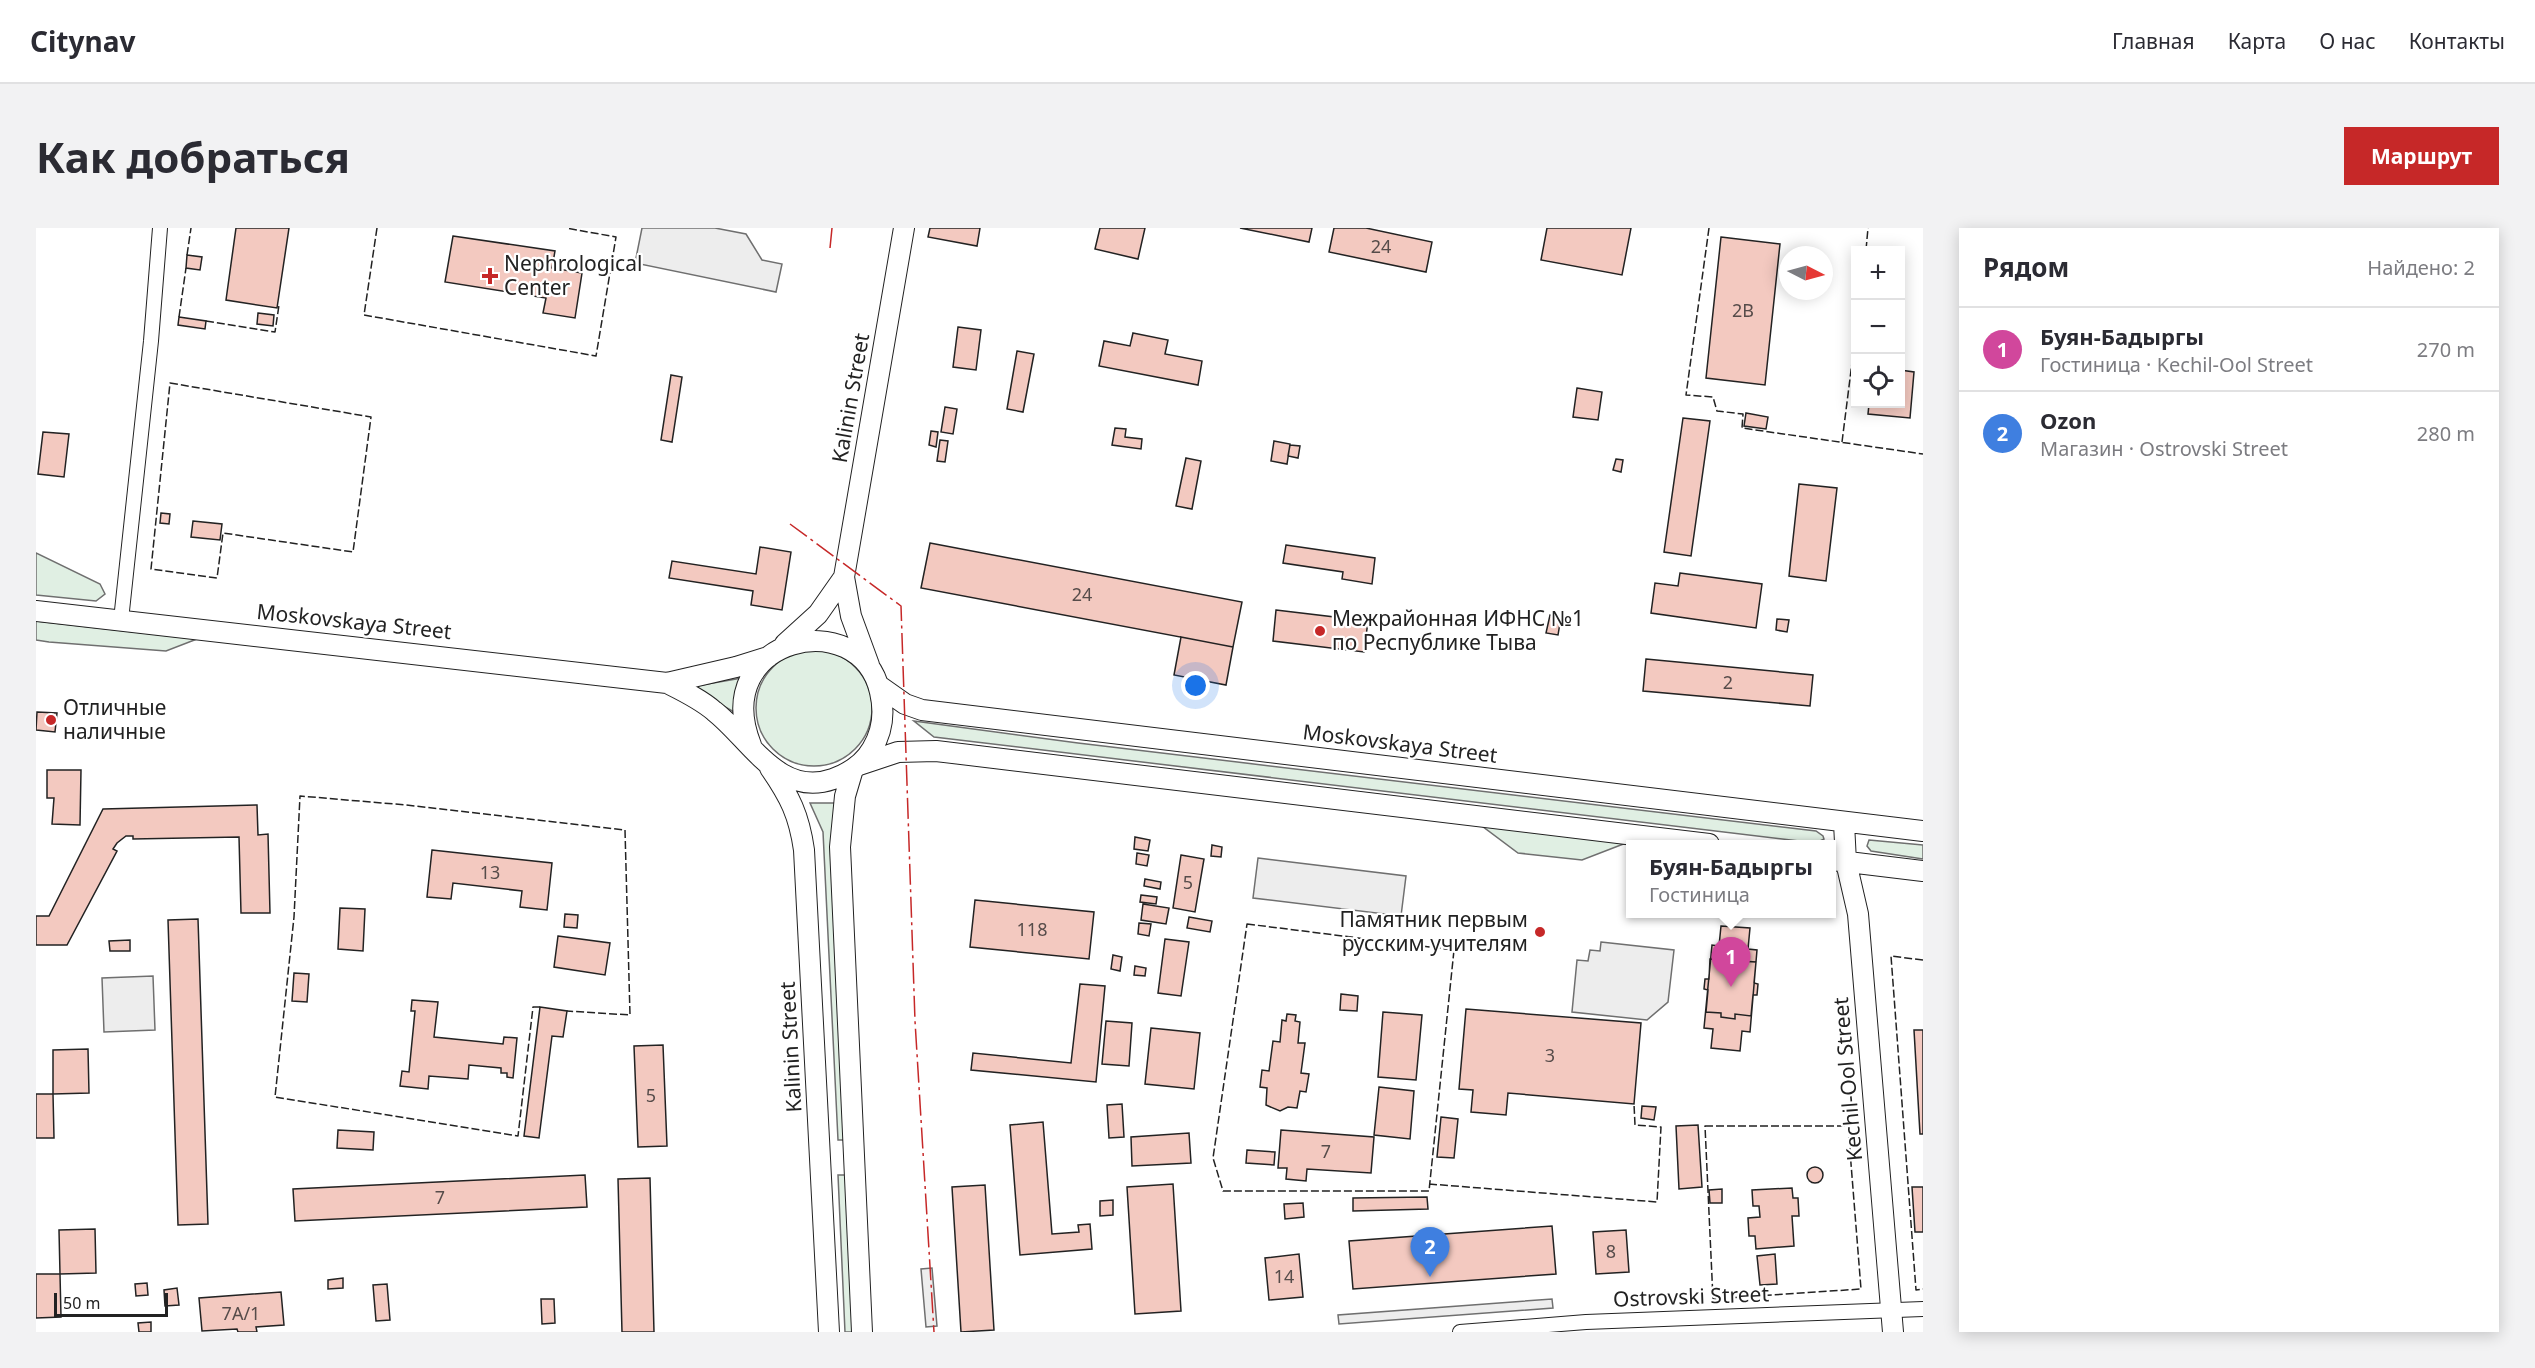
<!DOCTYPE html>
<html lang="ru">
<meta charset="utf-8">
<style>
body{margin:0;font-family:"Noto Sans",sans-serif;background:#f2f2f3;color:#2b2b33}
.controls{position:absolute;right:18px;top:18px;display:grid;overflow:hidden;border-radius:0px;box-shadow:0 3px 15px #0003}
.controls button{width:54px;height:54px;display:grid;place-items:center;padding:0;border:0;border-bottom:2px solid #e1e1e2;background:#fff;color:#2b2b33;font:30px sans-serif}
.compass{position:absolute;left:1743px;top:18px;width:54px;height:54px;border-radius:50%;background:#fff;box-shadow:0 3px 15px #0003;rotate:96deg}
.scale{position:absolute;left:18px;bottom:15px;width:114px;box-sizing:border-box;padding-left:6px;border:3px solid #222;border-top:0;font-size:16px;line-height:21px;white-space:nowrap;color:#222;-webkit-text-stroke:4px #fff;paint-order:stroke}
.you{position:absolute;left:1160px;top:458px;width:21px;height:21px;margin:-15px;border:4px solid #fff;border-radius:50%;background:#1a73e8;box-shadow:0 0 0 9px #1a73e833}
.badge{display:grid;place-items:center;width:39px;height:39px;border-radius:50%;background:#c62828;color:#fff;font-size:20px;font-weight:700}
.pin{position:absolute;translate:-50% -50px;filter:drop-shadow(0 2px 3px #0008)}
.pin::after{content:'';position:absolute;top:32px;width:21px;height:18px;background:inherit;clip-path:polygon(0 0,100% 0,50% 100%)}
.popup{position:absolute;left:1590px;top:612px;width:210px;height:78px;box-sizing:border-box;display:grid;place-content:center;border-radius:0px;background:#fff;filter:drop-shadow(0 2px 4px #0005);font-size:20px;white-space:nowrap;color:#7c7c81}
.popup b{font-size:22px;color:#2b2b33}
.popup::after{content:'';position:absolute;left:50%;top:100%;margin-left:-12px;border:12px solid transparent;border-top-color:#fff}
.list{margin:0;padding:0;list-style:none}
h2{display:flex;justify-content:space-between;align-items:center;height:78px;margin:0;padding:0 24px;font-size:26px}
h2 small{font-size:20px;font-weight:400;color:#7c7c81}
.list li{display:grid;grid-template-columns:39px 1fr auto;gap:18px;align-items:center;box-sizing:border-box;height:84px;padding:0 24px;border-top:2px solid #e1e1e2}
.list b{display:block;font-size:22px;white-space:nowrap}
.list p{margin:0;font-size:20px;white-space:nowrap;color:#7c7c81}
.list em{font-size:20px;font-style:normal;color:#7c7c81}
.icon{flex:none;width:33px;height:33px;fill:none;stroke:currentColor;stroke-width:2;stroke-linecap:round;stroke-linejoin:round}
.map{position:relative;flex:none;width:1887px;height:1104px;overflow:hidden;border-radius:0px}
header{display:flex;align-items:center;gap:36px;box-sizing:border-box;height:84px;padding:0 30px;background:#fff;border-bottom:2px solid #e1e1e2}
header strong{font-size:28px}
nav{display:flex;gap:33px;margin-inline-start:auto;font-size:21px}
.intro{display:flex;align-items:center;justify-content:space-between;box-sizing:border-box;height:144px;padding:0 36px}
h1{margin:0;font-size:42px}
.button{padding:15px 27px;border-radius:0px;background:#c62828;color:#fff;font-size:21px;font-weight:700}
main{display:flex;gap:36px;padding:0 36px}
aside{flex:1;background:#fff;border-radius:0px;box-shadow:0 3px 15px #0003}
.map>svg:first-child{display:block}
</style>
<header>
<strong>Citynav</strong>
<nav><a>Главная</a><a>Карта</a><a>О нас</a><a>Контакты</a></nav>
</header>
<div class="intro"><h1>Как добраться</h1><a class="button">Маршрут</a></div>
<main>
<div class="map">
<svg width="1887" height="1104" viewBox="0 0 1887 1104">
<rect width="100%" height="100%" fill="#fff"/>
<!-- green -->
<path fill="#e0efe3" stroke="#6f6f6f" stroke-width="1.5" d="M0,325L64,356L69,366L60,373L0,367Z
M0,393L161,411L130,423L13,414L0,412Z
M720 480a58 58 0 1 1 116 0a58 58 0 1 1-116 0Z
M706,450L698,484L654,459Z
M878,493L1042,515L1780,603L1787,608L1788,611L1780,615L898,509Z
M774,575H804L811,912H802L787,604Z
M1446,598L1590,615L1546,632L1482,625Z
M1833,612L1887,617V631L1835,623L1831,618Z
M802,947H813L820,1104H809Z"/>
<!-- parking -->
<path fill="#ededed" stroke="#6f6f6f" stroke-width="1.5" d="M606,0H679L710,6L726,32L746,36L740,64L599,35Z
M1222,630L1370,648L1365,688L1217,670Z
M1565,714L1638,722L1632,774L1611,792L1536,784L1541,732L1552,733L1554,722L1564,723Z
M117,748L119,802L68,804L66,750Z
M896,1040L901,1098L890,1099L885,1041Z
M1516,1071L1517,1080L1303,1096L1302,1087Z"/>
<!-- building -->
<path fill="#f3c9c0" stroke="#222" stroke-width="1.5" d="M200,0H253L241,80L190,72Z
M894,0H944L941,18L892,9Z
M1064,0H1109L1102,31L1059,21Z
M1204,0H1276L1273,14Z
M1298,0H1330L1396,14L1390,44L1293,24Z
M1511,0H1595L1586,47L1505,32Z
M417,8L519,23L516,40L546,45L539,90L507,85L510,70L409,54Z
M1685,9L1744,16L1729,157L1670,150Z
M151,27L166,29L164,42L150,40Z
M222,85L238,87L237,98L221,96Z
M143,89L170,93L169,101L142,97Z
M922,99L945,102L940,142L917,139Z
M1097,105L1132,112L1129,126L1166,133L1162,157L1063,138L1068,113L1094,118Z
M981,123L998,126L987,184L971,181Z
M1864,142L1878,144L1874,190L1832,186L1833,176H1864Z
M635,147L646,149L636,214L625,212Z
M1541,160L1566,164L1562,192L1537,189Z
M909,179L921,181L917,206L905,204Z
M1710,185L1732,189L1730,201L1708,198Z
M1647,190L1674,193L1655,328L1628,324Z
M1079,200L1090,201L1089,209L1106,211L1105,221L1076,217Z
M895,203L902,204L900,219L893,217Z
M7,204L33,206L28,249L2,246Z
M904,212L912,213L909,234L901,233Z
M1238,213L1254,216L1251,236L1235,233Z
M1254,217L1264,218L1262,230L1252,228Z
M1150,230L1165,233L1156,281L1140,278Z
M1580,231L1587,232L1585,244L1577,242Z
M1763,256L1801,260L1790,353L1753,348Z
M125,285L134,286L133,296L124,295Z
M157,293L186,296L184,312L155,309Z
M894,315L1206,374L1197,419L885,360Z
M1250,317L1339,330L1336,356L1306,351L1307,344L1247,335Z
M724,319L755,324L746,382L715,377L717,363L633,350L636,333L720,346Z
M1644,345L1726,356L1720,400L1615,385L1619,355L1642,358Z
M1240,382L1332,393L1328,424L1237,413Z
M1514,387L1525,389L1522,407L1510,405Z
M1741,391L1753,392L1751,404L1740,402Z
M1145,409L1197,419L1190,457L1138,447Z
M1610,431L1777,447L1774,478L1607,463Z
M1,484L21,485L19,504L0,502Z
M11,542H45L44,597L16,596L18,570H11Z
M221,577L222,607L232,606L234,685H205L203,609L97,611V608H90L81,615L77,621L81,623L31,717H0V688H13L67,581Z
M1099,609L1114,612L1112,623L1098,621Z
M1176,617L1186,619L1185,629L1175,628Z
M396,622L516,635L511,682L484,679L486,663L417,655L415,671L391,669Z
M1101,625L1113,627L1111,638L1100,636Z
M1145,627L1168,631L1159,684L1137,680Z
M1109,651L1125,654L1124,661L1108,658Z
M1105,667L1121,669L1120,676L1104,674Z
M939,672L1058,684L1053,731L934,719Z
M1107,676L1133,680L1130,696L1105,692Z
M304,680L329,681L327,723L302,721Z
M529,686L542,687L541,700L528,699Z
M1153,689L1176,693L1174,704L1151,700Z
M162,691L172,996L142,997L132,692Z
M1103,695L1115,696L1113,708L1102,706Z
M1685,698L1714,700L1712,721L1721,722L1714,804L1706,803L1704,823L1675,820L1677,801L1668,800L1676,717L1683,718Z
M522,708L574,715L569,747L518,739Z
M1129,711L1153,714L1145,768L1122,765Z
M94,712V723H74L73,713Z
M1077,727L1086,729L1084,743L1075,741Z
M1690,728L1705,729L1704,733L1720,734L1718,755L1722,756L1721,767H1717L1715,788L1699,786V791L1685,789V785L1670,784L1672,762L1668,761L1669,751H1673L1674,731L1690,732Z
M1099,738L1110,740L1109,748L1098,747Z
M258,745L273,746L271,774L256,773Z
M1044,756L1069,758L1060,854L935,842L937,825L1035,835Z
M1305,766L1322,768L1321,783L1304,782Z
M376,772L402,774L398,809L467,816L468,809L481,810L477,850L471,849V845H465V840L433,837L432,851L393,848L392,861L364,858L366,843L373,844L379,783H375Z
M504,779L531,783L527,809L516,808L503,910L488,908Z
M1430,781L1605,795L1598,876L1472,865L1470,887L1435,884L1437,862L1423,861Z
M1347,784L1386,787L1380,852L1342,849Z
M1251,786L1260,787L1259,793L1264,794L1262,815H1269L1265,845L1273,846L1270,864L1264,863L1261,880L1252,879L1244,883L1230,877L1231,860L1224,859L1226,842L1233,843L1237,813L1244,814L1246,792L1250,793Z
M1070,793L1096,795L1093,838L1066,836Z
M1115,800L1164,805L1158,861L1109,856Z
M1878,802H1887V906H1884Z
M627,817L631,918L602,919L598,818Z
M52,821L53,865L17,866V822Z
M1343,859L1378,863L1374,911L1338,907Z
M0,866H17L18,910H0Z
M1086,876L1088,909L1073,910L1071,877Z
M1606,878L1620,879L1618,892L1605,890Z
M1405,889L1422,891L1418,930L1401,929Z
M1007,894L1016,1006L1043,1004L1042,997L1054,996L1056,1021L984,1027L974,897Z
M1662,897L1666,959L1643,961L1640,898Z
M302,902L338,904L337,922L301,920Z
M1245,902L1338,909L1335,945L1271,941L1270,953L1250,951L1251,940H1242Z
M1153,905L1155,935L1096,938L1095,909Z
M1211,922L1239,924L1238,937L1210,935Z
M1771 947a8 8 0 1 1 16 0a8 8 0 1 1-16 0Z
M549,947L551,979L259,993L257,961Z
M614,950L618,1104H586L582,951Z
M1137,956L1145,1083L1099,1086L1091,959Z
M949,957L958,1102L925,1104L916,959Z
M1876,959H1887V1004H1879Z
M1756,960L1757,970H1762L1763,988H1756L1758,1018L1720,1021L1719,1008H1713L1712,990L1724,989L1723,978H1717L1716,962Z
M1686,961V975H1674L1673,962Z
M1391,969L1392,981L1317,983V970Z
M1077,972V987L1064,988V973Z
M1267,975L1268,989L1249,991L1248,976Z
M1516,998L1520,1046L1317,1061L1313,1013Z
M59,1001L60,1045L24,1046L23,1002Z
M1590,1002L1593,1044L1560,1046L1557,1004Z
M1263,1026L1267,1069L1233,1072L1229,1030Z
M1739,1026L1741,1056L1724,1057L1721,1028Z
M0,1046H24L25,1089L0,1090Z
M307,1050V1060L292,1061V1052Z
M111,1055L112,1067L100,1068L99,1056Z
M351,1056L354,1092L340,1093L337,1057Z
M141,1060L143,1077L129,1078L128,1062Z
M245,1064L248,1097L220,1099L221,1104H202L201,1101L166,1103L163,1070Z
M505,1071H518L519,1095L506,1096Z
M115,1094V1104H103L102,1095Z"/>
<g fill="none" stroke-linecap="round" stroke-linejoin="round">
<defs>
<path id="street" d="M85,392L115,113L124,0
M1424,1104L1550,1094L1887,1081"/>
<path id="secondary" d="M0,383L631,455L700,439L732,429
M749,416L782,386L808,349
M833,437L815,388L808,349L868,0
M631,455C647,463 664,471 678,483C714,511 743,570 797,551C813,545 827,537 836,521C847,503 849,485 844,464C824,375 672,409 715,517
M842,457L869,476L886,482L1887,603
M823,537L862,524L900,523L1673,616
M734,540C754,569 763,587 768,622L793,1104
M817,541L809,568L804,619L826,1104
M1808,595L1810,634L1822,686L1857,1104
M1796,632L1887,643"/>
</defs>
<!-- street casing -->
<use href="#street" stroke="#222" stroke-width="16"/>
<!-- secondary casing -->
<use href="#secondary" stroke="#222" stroke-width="22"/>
<!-- street -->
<use href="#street" stroke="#fff" stroke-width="14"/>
<!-- secondary -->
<use href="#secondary" stroke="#fff" stroke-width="20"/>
<!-- fence -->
<path stroke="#222" stroke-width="1.5" stroke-dasharray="8 3" stroke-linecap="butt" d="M341,0L328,87L560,128L580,9L530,0
M1673,0L1650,167L1677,169L1681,183L1707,186L1706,200L1887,226
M1830,22L1832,0
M151,27L155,0
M143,89L150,40
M170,93L239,104L243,77
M134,155L335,189L317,324L187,305L181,350L115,341Z
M1806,214L1820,103
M1211,696L1418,722L1393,963H1187L1177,930Z
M1887,732L1855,728L1880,1062L1887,1061
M504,779H497L482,908L239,869L258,689L264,568L370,577L589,602L594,787L531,783
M1669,898H1812L1825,1061L1677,1071Z
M1393,956L1621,974L1625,899L1599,897L1598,876"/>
<!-- power -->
<path stroke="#c62828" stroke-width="1.5" stroke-dasharray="21 4.5 3 4.5" stroke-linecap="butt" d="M794,20L796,0
M754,296L865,378L879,793L898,1104"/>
</g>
<!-- markers -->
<g fill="#c62828" stroke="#fff" stroke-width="2">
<path d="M451 39h6v6h6v6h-6v6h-6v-6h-6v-6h6z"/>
<circle cx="1284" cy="403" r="6"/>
<circle cx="15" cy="492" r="6"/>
<circle cx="1504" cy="704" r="6"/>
</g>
<g text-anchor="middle" stroke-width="4.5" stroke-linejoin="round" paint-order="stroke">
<!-- number labels -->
<g font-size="18" fill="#564c4a">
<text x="1345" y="25">24</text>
<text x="1707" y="89">2В</text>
<text x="1046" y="373">24</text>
<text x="1692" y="461">2</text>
<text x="454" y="651">13</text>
<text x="1152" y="661">5</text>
<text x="996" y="708">118</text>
<text x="1514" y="834">3</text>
<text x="615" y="874">5</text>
<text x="1290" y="930">7</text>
<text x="404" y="976">7</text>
<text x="1575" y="1030">8</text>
<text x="1248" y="1055">14</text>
<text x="205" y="1092">7А/1</text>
</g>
<!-- poi labels -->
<g font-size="21" fill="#222" stroke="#fff" text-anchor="start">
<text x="468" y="43">Nephrological<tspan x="468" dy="24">Center</tspan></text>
<text x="1296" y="398">Межрайонная ИФНС №1<tspan x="1296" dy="24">по Республике Тыва</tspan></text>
<text x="27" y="487">Отличные<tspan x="27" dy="24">наличные</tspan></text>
<text x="1492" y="699" text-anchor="end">Памятник первым<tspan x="1492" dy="24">русским учителям</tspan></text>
</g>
<!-- street labels -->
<g font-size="21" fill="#222" stroke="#fff">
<text transform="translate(815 170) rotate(-80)" y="7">Kalinin Street</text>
<text transform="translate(318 394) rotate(6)" y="7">Moskovskaya Street</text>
<text transform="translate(1364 516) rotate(7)" y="7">Moskovskaya Street</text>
<text transform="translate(755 819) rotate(-93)" y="7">Kalinin Street</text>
<text transform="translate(1812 851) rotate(-95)" y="7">Kechil-Ool Street</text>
<text transform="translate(1655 1069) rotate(-2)" y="7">Ostrovski Street</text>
</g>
</g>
</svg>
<div class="controls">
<button>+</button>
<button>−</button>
<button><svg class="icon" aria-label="locate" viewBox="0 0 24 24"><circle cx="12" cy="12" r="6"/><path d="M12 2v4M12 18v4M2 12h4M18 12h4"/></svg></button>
</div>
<svg class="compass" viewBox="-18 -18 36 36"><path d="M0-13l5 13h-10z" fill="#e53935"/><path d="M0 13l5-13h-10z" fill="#7c7c81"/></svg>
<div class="scale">50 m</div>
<div class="you"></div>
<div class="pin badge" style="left:1695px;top:759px;background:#d1479c">1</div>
<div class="popup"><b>Буян-Бадыргы</b>Гостиница</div>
<div class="pin badge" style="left:1394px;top:1049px;background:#3f7fe0">2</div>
</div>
<aside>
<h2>Рядом<small>Найдено: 2</small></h2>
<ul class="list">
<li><span class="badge" style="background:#d1479c">1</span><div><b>Буян-Бадыргы</b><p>Гостиница · Kechil-Ool Street</p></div><em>270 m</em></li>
<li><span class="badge" style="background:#3f7fe0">2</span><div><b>Ozon</b><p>Магазин · Ostrovski Street</p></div><em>280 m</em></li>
</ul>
</aside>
</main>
